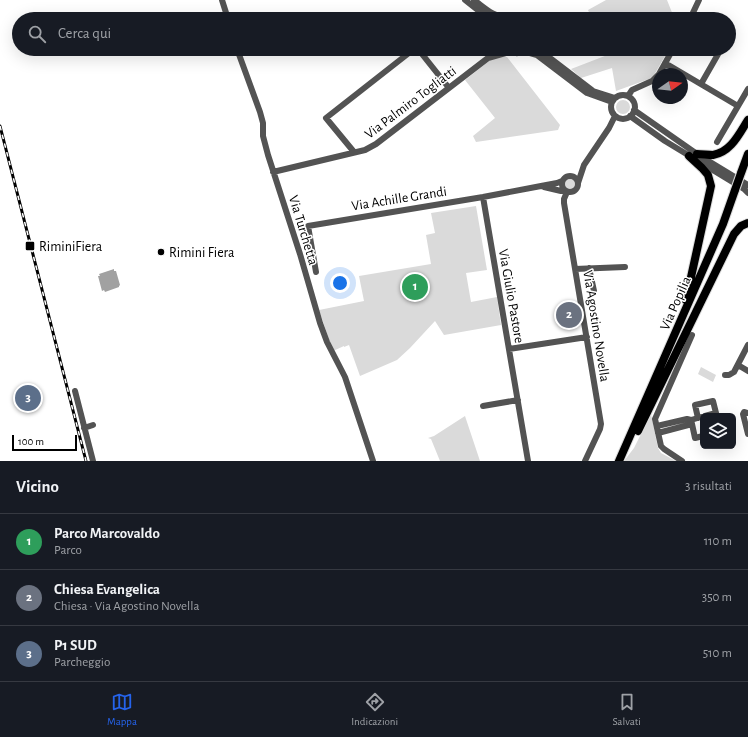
<!DOCTYPE html>
<html lang="it">
<meta charset="utf-8">
<style>
body{margin:0;font-family:"Alegreya Sans",sans-serif;background:#242831;color:#f1f3f6}
.controls{position:absolute;right:12px;bottom:12px;display:grid;overflow:hidden;border-radius:6px;box-shadow:0 4px 16px #0002}
.controls button{width:36px;height:36px;display:grid;place-items:center;padding:0;border:0;border-bottom:1px solid #363941;background:#171b24;color:#f1f3f6;font:20px sans-serif}
.compass{position:absolute;left:652px;top:68px;width:36px;height:36px;border-radius:50%;background:#171b24;box-shadow:0 4px 16px #0002;rotate:76deg}
.scale{position:absolute;left:12px;bottom:10px;width:65px;box-sizing:border-box;padding-left:4px;border:2px solid #000;border-top:0;font-size:11px;line-height:14px;white-space:nowrap;color:#000;-webkit-text-stroke:3px #fff;paint-order:stroke}
.you{position:absolute;left:340px;top:283px;width:14px;height:14px;margin:-10px;border:3px solid #fff;border-radius:50%;background:#1a73e8;box-shadow:0 0 0 6px #1a73e833}
.badge{display:grid;place-items:center;width:26px;height:26px;border-radius:50%;background:#2563eb;color:#fff;font-size:13px;font-weight:700}
.pin{position:absolute;translate:-50% -50%;border:2px solid #fff;box-shadow:0 1px 4px #0006}
.list{margin:0;padding:0;list-style:none}
h2{display:flex;justify-content:space-between;align-items:center;height:52px;margin:0;padding:0 16px;font-size:17px}
h2 small{font-size:13px;font-weight:400;color:#9ea1a6}
.list li{display:grid;grid-template-columns:26px 1fr auto;gap:12px;align-items:center;box-sizing:border-box;height:56px;padding:0 16px;border-top:1px solid #363941}
.list b{display:block;font-size:15px;white-space:nowrap}
.list p{margin:0;font-size:13px;white-space:nowrap;color:#9ea1a6}
.list em{font-size:13px;font-style:normal;color:#9ea1a6}
.icon{flex:none;width:22px;height:22px;fill:none;stroke:currentColor;stroke-width:2;stroke-linecap:round;stroke-linejoin:round}
.map{position:relative;flex:none;width:748px;height:461px;overflow:hidden}
.search{position:absolute;background:#171b24;box-shadow:0 4px 16px #0002;left:12px;right:12px;top:12px;height:44px;display:flex;align-items:center;gap:10px;box-sizing:border-box;padding:0 14px;border-radius:22px;color:#9ea1a6;font-size:15px}
.sheet{height:220px;background:#171b24}
nav{display:flex;justify-content:space-around;align-items:center;box-sizing:border-box;height:56px;border-top:1px solid #363941;background:#171b24;font-size:11px;color:#9ea1a6}
nav a{display:grid;justify-items:center;gap:2px}
nav .on{color:#2563eb}
.map>svg:first-child{display:block}
</style>
<div class="map">
<svg width="748" height="461" viewBox="0 0 748 461">
<rect width="100%" height="100%" fill="#fff"/>
<!-- green -->
<path fill="#dadada" d="M606,0H667L673,15L662,19H592L588,10Z
M608,49H657L665,56L654,75L649,79L616,91L612,68L581,78L571,69L610,54Z
M504,56L507,57L560,125L558,130L476,142L473,136L495,118L465,80L493,58Z
M616 107a7 7 0 1 1 14 0a7 7 0 1 1-14 0Z
M565 184a5 5 0 1 1 10 0a5 5 0 1 1-10 0Z
M476,206L487,270L466,273L471,302L497,297L501,325L444,335L435,321L410,348L397,360L360,376L349,345L344,347V346L333,351L319,310L364,301L359,276L431,264L426,235L435,233L431,213Z
M701,367L716,375L713,382L698,374Z
M651,414L658,448L661,453L676,461H624L634,448Z
M465,416L480,461H440L431,439L428,438L434,436Z"/>
<!-- water -->
<path fill="#a1a1a1" d="M114,269V271H116L120,285L119,286V287L105,292L104,290L102,291L98,276H100L99,274Z"/>
<g fill="none" stroke-linecap="round" stroke-linejoin="round">
<defs>
<path id="major" d="M697,154C702,154 708,155 713,155C731,152 739,134 748,120
M741,173L748,154
M686,300L711,186L708,175L702,168L689,156
M638,431L734,234L741,226L748,223
M619,461L723,224L735,190"/>
</defs>
<!-- major casing -->
<use href="#major" stroke="#dbdbdb" stroke-width="10"/>
<!-- minor -->
<path stroke="#535353" stroke-width="6" d="M222,0L228,19
M465,0L489,19
M474,0C485,8 494,17 507,18
M506,19C513,16 519,16 525,19
M690,19L699,0
M237,49L260,112L263,123V136L268,155L300,254L320,323L327,342L345,377L373,461
M418,49L449,88
M504,49C511,54 521,55 528,49
M539,49L542,52L593,91L615,98
M520,53H530L537,55L587,93L612,102
M665,63L738,106
M659,74L673,49
M701,84L721,49
M611 107a12 12 0 1 1 24 0a12 12 0 1 1-24 0Z
M628,96L632,90L652,81L658,75
M634,110L697,154L748,185
M630,116L665,141L744,189L748,193
M717,142L748,89
M354,152L326,118L414,49
M273,172L365,150L376,144L488,58L509,52
M562 184a8 8 0 1 1 16 0a8 8 0 1 1-16 0Z
M578,183L584,165L609,128L615,116
M544,187L561,191H565
M567,192L564,199V203L601,424L600,429L585,461
M483,197L528,461
M589,268L594,291
M575,269L625,267
M316,272L308,226L483,197L541,186L557,183L562,181
M509,349L587,337
M738,365L748,371
M725,375H729L734,372L748,345
M75,391L93,461
M483,406L518,400
M748,413L744,412L743,414L748,434
M698,418L695,405L713,401L716,413L705,416
M692,424L695,438L703,436
M657,426L687,419L691,420
M84,428L93,425
M658,433L692,424L691,420L701,417
M682,461L664,449L661,446L655,419L692,335"/>
<!-- major -->
<use href="#major" stroke="#000" stroke-width="8"/>
<defs>
<path id="rail" d="M0,126L86,461"/>
</defs>
<!-- rail casing -->
<use href="#rail" stroke="#000" stroke-width="3"/>
<!-- rail -->
<use href="#rail" stroke="#fff" stroke-width="1.5" stroke-dasharray="4.5" stroke-linecap="butt"/>
<defs>
<path id="major-bridge" d="M735,190L741,173"/>
</defs>
<!-- major-bridge casing -->
<use href="#major-bridge" stroke="#dbdbdb" stroke-width="10" stroke-linecap="butt"/>
<!-- major-bridge -->
<use href="#major-bridge" stroke="#000" stroke-width="8"/>
</g>
<!-- markers -->
<g fill="#000" stroke="#fff" stroke-width="1.5">
<rect x="25" y="241" width="10" height="10" rx="2"/>
<circle cx="161" cy="252" r="4"/>
</g>
<g text-anchor="middle" stroke-width="3" stroke-linejoin="round" paint-order="stroke">
<!-- street labels -->
<g font-size="14" fill="#000" stroke="#fff">
<text transform="translate(410 102) rotate(-37)" y="5">Via Palmiro Togliatti</text>
<text transform="translate(399 198) rotate(-9)" y="5">Via Achille Grandi</text>
<text transform="translate(304 230) rotate(73)" y="5">Via Turchetta</text>
<text transform="translate(512 296) rotate(80)" y="5">Via Giulio Pastore</text>
<text transform="translate(675 303) rotate(-66)" y="5">Via Popilia</text>
<text transform="translate(597 326) rotate(81)" y="5">Via Agostino Novella</text>
</g>
<!-- poi labels -->
<g font-size="14" fill="#000" stroke="#fff" text-anchor="start">
<text x="39" y="251">RiminiFiera</text>
<text x="169" y="257">Rimini Fiera</text>
</g>
</g>
</svg>
<div class="controls">
<button><svg class="icon" aria-label="layers" viewBox="0 0 24 24"><path d="M12 4l9 5-9 5-9-5zM3 14l9 5 9-5"/></svg></button>
</div>
<svg class="compass" viewBox="-18 -18 36 36"><path d="M0-13l5 13h-10z" fill="#e53935"/><path d="M0 13l5-13h-10z" fill="#9ea1a6"/></svg>
<div class="scale">100 m</div>
<div class="you"></div>
<div class="pin badge" style="left:415px;top:287px;background:#2e9e5b">1</div>
<div class="pin badge" style="left:569px;top:315px;background:#6b7280">2</div>
<div class="pin badge" style="left:28px;top:398px;background:#5c6f8a">3</div>
<div class="search"><svg class="icon" aria-label="search" viewBox="0 0 24 24"><circle cx="10" cy="10" r="6"/><path d="M15 15l6 6"/></svg>Cerca qui</div>
</div>
<section class="sheet">
<h2>Vicino<small>3 risultati</small></h2>
<ul class="list">
<li><span class="badge" style="background:#2e9e5b">1</span><div><b>Parco Marcovaldo</b><p>Parco</p></div><em>110 m</em></li>
<li><span class="badge" style="background:#6b7280">2</span><div><b>Chiesa Evangelica</b><p>Chiesa · Via Agostino Novella</p></div><em>350 m</em></li>
<li><span class="badge" style="background:#5c6f8a">3</span><div><b>P1 SUD</b><p>Parcheggio</p></div><em>510 m</em></li>
</ul>
</section>
<nav>
<a class="on"><svg class="icon" aria-label="map" viewBox="0 0 24 24"><path d="M3 6l6-2 6 2 6-2v14l-6 2-6-2-6 2zM9 4v14M15 6v14"/></svg>Mappa</a>
<a><svg class="icon" aria-label="directions" viewBox="0 0 24 24"><path d="M12 3l9 9-9 9-9-9zM9 14v-3h6M13 9l2 2-2 2"/></svg>Indicazioni</a>
<a><svg class="icon" aria-label="saved" viewBox="0 0 24 24"><path d="M7 4h10v16l-5-4-5 4z"/></svg>Salvati</a>
</nav>
